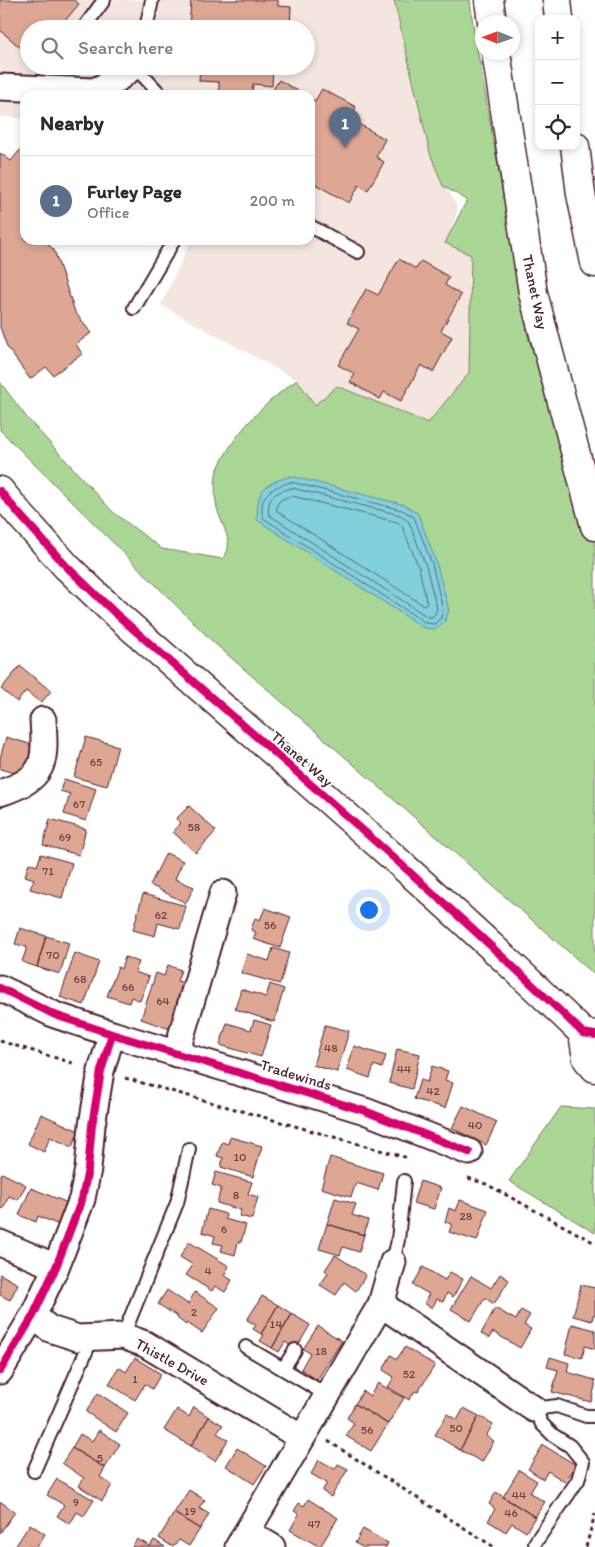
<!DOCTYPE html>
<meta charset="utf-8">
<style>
body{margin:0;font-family:Itim,sans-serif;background:#f7f7f7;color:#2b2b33}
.controls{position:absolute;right:15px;top:15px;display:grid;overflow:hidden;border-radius:10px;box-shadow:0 2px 8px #0003}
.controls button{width:45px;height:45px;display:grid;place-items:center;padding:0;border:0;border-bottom:1px solid #e1e1e2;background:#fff;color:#2b2b33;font:25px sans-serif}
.compass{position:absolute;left:475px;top:15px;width:45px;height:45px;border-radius:50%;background:#fff;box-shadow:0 2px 8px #0003;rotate:271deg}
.you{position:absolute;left:368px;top:909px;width:18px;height:18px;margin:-12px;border:4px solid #fff;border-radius:50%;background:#1a73e8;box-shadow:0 0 0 8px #1a73e833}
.badge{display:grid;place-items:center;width:32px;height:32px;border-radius:50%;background:#2563eb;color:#fff;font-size:16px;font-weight:700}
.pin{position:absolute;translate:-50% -41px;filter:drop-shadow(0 1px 2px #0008)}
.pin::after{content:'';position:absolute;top:26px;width:18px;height:15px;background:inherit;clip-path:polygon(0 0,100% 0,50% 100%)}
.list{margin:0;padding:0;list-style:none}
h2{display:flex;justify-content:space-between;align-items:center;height:65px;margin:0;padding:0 20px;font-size:21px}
h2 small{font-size:16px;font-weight:400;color:#7c7c81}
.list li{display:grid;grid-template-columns:32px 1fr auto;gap:15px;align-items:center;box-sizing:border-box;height:90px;padding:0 20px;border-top:1px solid #e1e1e2}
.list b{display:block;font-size:19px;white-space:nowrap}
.list p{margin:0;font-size:16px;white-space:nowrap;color:#7c7c81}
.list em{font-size:16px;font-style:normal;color:#7c7c81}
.icon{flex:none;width:28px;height:28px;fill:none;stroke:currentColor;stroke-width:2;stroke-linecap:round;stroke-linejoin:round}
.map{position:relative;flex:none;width:595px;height:1547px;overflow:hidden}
.search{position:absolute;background:#fff;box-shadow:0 2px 8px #0003;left:20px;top:20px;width:295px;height:55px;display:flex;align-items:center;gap:12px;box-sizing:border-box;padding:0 18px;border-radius:28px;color:#7c7c81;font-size:19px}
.panel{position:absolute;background:#fff;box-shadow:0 2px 8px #0003;left:20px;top:90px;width:295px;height:155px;border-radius:15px}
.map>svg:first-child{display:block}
</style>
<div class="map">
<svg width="595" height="1547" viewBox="0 0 595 1547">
<rect width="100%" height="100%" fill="#fff"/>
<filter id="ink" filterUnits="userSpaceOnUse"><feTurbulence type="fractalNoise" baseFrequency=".02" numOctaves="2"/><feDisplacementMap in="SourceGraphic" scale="10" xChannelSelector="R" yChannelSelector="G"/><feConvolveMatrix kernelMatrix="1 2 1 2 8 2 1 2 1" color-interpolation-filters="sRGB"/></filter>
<g filter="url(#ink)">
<!-- built -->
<path fill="#f5e5df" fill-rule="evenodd" d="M0,0H396L430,153L458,209L447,242L471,255L469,374L428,423L337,386L315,405L297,380L161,305L191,240H310V95H25V119L0,116ZM29,29H306V66H29Z"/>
<!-- green -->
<path fill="#aad796" stroke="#7a7b60" d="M394,0H470L473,25L528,337L595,531V975L213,642L0,430V382L27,418L113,512L162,549L223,559C225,556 227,552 228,549C230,535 220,521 217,508C215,500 214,478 217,471C233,434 265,402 297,380L315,405L337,386L428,423L469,373L471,255L445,243L467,200L443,186L430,153Z
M561,1107L595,1109V1233L509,1181Z"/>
<!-- water -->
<path fill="#81d0de" stroke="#6b8996" d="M291,476L405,505L418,514L436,562L449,610L445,621L436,629L424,628L257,520C257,489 262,485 291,476Z"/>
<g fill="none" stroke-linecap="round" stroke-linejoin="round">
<!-- shore -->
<path stroke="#606673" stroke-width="1" d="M291,482L402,510L414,517L432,564L443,610L441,618L434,624L426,623L263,518C258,494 271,488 291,482Z
M292,488L400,515L409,522L426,566L437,609L435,614L432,617H428L269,515C266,496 276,492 292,488Z
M292,496L397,522L402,526L419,568L427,604L423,605L277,511C275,500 284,498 292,496Z"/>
</g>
<!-- building -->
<path fill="#dda794" stroke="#4a1f2b" d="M0,0H74L79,4L58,29H29V55L0,30Z
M191,0H278V6L291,7L290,29H189Z
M200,66H273L272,86L253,84L252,94L219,91V82L199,81Z
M279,80L305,95H270Z
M322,89L356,107L350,119L385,139L376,157L384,162L368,190L359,185L349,203L313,183L310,189V98L315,101Z
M25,144V240H44L54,250L75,312L91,333L76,344L82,354L53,375L46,367L30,379L7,347L0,327V153L11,161Z
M399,259L416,269L421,261L449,277L445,285L461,295L441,331L452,337L433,372L421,365L401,401L384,392L380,399L350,382L355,374L338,365L359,329L347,323L366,289L378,295Z
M20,666L51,691L41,703L26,691L17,702L1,689Z
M6,737L33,745L25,776L0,769V758Z
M86,737L118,746L107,786L74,777Z
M64,779L96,789L86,821L64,814L70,794L60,791Z
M189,806L216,831L196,853L173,832L181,823L176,819Z
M50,819L86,829L79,855L43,845Z
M166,853L183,861L175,879L194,887L186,903L150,885Z
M41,854L72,863L62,898L30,889L34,879L25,876L29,863L37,866Z
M143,894L186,906L180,929L158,923L155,936L133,930Z
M265,908L291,917L280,948L253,939L256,932L251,930L255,918L260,920Z
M20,928L46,936L37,967L22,962L27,947L15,944Z
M46,936L69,943L60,974L37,967Z
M273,948L289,953L280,984L241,973L247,954L269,961Z
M75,953L99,962L84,1005L60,997Z
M125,957L139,962L135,972L149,977L140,1001L131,997L129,1003L107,996L118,967L121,969Z
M168,965L181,970L177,981L185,983L170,1029L141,1019L156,973L164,976Z
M270,984L284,989L274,1022L235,1009L241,989L266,997Z
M254,1020L271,1025L261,1057L220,1045L227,1023L251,1030Z
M325,1025L349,1031L337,1072L313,1065Z
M354,1046L386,1056L382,1068L374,1065L370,1078L347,1070Z
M397,1049L420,1054L412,1089L389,1083Z
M432,1066L448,1071L445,1080L453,1083L445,1108L414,1099L420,1080L427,1082Z
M463,1106L497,1122L486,1145L452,1128Z
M41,1114L79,1131L72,1147L50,1137L44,1152L28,1144Z
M230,1137L262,1146L253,1177L221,1167L223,1158L217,1156L222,1142L228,1144Z
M330,1157L383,1173L378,1190L356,1183L351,1197L321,1188Z
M216,1172L252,1182L248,1194L258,1197L252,1219L239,1216L241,1210L217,1203L221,1188L212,1185Z
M2,1173L26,1185L18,1200L9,1196L3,1209L0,1207V1177Z
M420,1181L441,1188L434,1209L413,1203Z
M31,1188L68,1203L59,1225L38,1216L36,1222L19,1215Z
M335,1198L356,1204L352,1215L368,1220L364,1235L327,1224Z
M460,1200L488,1210L477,1241L449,1232L452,1224L445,1222L449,1208L456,1211Z
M208,1209L226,1214L225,1219L246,1225L241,1242H238L235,1255L221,1251L223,1245L213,1243L215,1236L202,1232Z
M327,1224L364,1235L359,1252L343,1247L340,1255L319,1249Z
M189,1242L229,1266L224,1275L232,1280L225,1292L215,1286L212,1291L186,1275L193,1265L180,1257Z
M335,1255L366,1275L356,1291L344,1282L336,1295L320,1285L328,1273L325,1270Z
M423,1267L445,1280L450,1272L463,1279L453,1297L447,1293L443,1302L437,1299L432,1308L424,1303L429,1294L413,1285Z
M0,1274L18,1284L10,1300L0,1295Z
M500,1274L509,1280L494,1304L485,1298L471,1321L451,1309L471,1276L491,1288Z
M581,1285L595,1288V1315H593L592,1321L573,1316Z
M167,1290L188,1304L195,1292L219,1308L202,1333L187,1323L186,1325L177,1318L178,1317L158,1304Z
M262,1296L278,1305L261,1334L253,1329L256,1325L247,1320Z
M278,1305L292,1314L272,1348L260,1341L264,1335L261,1334Z
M495,1308L516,1320L521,1310L530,1315L524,1325L531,1329L520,1348L493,1332L489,1338L481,1334Z
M292,1314L310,1325L296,1349L285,1342L279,1352L272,1348Z
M572,1324L595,1330V1349L585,1346L582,1358L565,1354Z
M318,1326L342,1341L317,1380L301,1369L310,1353L303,1349Z
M405,1347L435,1365L418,1392L415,1391L409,1400L388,1387L394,1377L383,1370L391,1355L397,1359Z
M550,1357L569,1363L567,1372L595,1380V1386L591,1402L552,1392L558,1370L547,1367Z
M135,1358L161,1374L152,1389L145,1384L135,1400L109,1384L119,1367L126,1372Z
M378,1383L404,1398L388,1424L355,1404L363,1391L370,1396Z
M98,1393L128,1413L116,1432L86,1412Z
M355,1404L388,1424L371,1451L346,1436L354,1423L347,1418Z
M194,1407L209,1417L191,1446L164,1430L177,1409L189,1417Z
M464,1408L479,1416L460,1450L435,1435L447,1414L457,1420Z
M479,1416L493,1424L486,1436L494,1441L482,1462L460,1450Z
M209,1417L223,1425L217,1433L228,1440L215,1461L191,1446Z
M99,1430L120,1444L105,1468L72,1448L80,1434L92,1441Z
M543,1445L576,1465L565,1482L548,1471L543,1479L528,1469Z
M72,1448L105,1468L100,1477L112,1485L102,1501L79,1486L84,1478L62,1463Z
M237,1448L266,1466L254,1484L226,1466Z
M319,1460L335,1469L338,1464L348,1469L331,1497L322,1491L327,1483L311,1474Z
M519,1470L537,1481L530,1493L545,1502L535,1517L503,1497Z
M57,1479L94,1500L84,1516L77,1512L70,1524L57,1516L64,1505L47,1495Z
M189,1490L205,1500L199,1508L209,1514L200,1529L174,1513Z
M496,1492L535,1517L526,1532L512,1523L506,1532L488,1521L495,1509L489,1504Z
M308,1499L338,1518L320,1547L290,1530L299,1514L294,1511L299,1503L304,1506Z
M1,1502L15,1512L0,1533V1504Z
M174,1513L200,1529L189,1546L179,1540L173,1547L159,1538Z
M30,1524L45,1534L37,1547H15Z
M363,1529L388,1543L386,1547H362L355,1543Z
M137,1539L150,1546L154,1540L165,1547H132Z"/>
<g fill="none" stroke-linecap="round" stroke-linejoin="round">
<defs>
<path id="lane" d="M83,29L104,0
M146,29L152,0
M134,66L161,95
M310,226L358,252
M134,308L174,240
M393,1262L398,1240L404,1181
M123,1336L177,1203L189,1149
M246,1347L327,1395
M283,1369L295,1350
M34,1471L92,1338
M535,1543L578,1480L583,1462L570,1446L553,1435L542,1424L534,1409L557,1406L586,1416H595"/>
<path id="street" d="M0,87L94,91L112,83L134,66
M0,793C45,778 46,765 43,720
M0,988L55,1015L112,1034L365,1111L469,1152
M176,1054L223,893
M0,1243L56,1267
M381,1304L534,1409
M33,1316L50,1329L78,1338L123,1336L145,1344L302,1438
M0,1371L33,1316L56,1267L82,1199L88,1169L92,1125L101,1071L112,1034
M247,1532L272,1547
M238,1547L381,1304L393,1262"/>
<path id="primary" d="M0,491L20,515L67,567L115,613C273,752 432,887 583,1033L595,1035
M583,1033L587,1059L595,1068"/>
<path id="highway" d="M489,0L492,22
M557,0L559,19
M496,52L533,293L595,526
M575,146L581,194L595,263"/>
</defs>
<!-- lane casing -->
<use href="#lane" stroke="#4a1f2b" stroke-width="16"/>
<!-- street casing -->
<use href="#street" stroke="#4a1f2b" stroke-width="29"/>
<!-- primary casing -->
<use href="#primary" stroke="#4a1f2b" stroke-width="31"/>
<!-- highway casing -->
<use href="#highway" stroke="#4a1f2b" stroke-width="31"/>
<!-- path -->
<path stroke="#4a1f2b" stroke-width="3" stroke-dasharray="4 4" stroke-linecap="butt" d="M0,1041L76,1064
M125,1078L408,1158
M468,1178L486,1184L595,1243
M328,1441L494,1547
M586,1547L595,1514"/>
<!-- lane -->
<use href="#lane" stroke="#fff" stroke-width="12"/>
<!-- street -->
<use href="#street" stroke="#fff" stroke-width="25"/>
<!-- primary -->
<use href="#primary" stroke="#fff" stroke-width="28"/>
<!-- highway -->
<use href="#highway" stroke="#fff" stroke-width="28"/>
<defs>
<path id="cycleway" d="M0,491L20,515L67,567L115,613C273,752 432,887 583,1033L595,1035
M0,988L55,1015L112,1034L365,1111L469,1152
M0,1371L33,1316L56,1267L82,1199L88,1169L92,1125L101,1071L112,1034"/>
</defs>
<!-- cycleway casing -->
<use href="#cycleway" stroke="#fff" stroke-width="11"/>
<!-- cycleway -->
<use href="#cycleway" stroke="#d6006c" stroke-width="8"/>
</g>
</g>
<g text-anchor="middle" stroke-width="4" stroke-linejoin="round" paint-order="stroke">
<!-- number labels -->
<g font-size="12" fill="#6f4145">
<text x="96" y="766">65</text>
<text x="79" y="808">67</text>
<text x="194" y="831">58</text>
<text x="65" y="841">69</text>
<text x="48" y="875">71</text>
<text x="161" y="919">62</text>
<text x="270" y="929">56</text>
<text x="53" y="959">70</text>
<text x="80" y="983">68</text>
<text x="128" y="991">66</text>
<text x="163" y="1005">64</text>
<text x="331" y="1052">48</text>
<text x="404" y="1073">44</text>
<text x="433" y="1095">42</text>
<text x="475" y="1129">40</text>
<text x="240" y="1161">10</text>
<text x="236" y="1199">8</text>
<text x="466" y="1220">28</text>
<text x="224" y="1233">6</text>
<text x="208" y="1275">4</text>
<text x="194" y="1316">2</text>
<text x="276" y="1328">14</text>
<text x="321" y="1355">18</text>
<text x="409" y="1378">52</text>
<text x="135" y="1383">1</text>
<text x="456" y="1432">50</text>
<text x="367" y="1434">56</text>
<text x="100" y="1462">5</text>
<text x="519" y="1499">44</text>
<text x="76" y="1506">9</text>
<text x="190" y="1515">19</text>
<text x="511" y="1517">46</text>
<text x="314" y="1528">47</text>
</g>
<!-- street labels -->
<g font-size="15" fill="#4a1f2b" stroke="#fff">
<text transform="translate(535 292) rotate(78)" y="5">Thanet Way</text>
<text transform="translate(302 759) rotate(41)" y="5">Thanet Way</text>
<text transform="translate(296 1075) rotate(17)" y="5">Tradewinds</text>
<text transform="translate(172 1362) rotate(29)" y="5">Thistle Drive</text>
</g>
</g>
</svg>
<div class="controls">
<button>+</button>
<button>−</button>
<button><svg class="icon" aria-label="locate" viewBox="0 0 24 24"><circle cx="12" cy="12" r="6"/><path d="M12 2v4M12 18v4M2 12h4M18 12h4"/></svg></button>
</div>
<svg class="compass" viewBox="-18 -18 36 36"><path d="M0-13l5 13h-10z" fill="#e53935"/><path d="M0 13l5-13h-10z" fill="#7c7c81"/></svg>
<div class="you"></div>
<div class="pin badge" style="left:345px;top:148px;background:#5c6f8a">1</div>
<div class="search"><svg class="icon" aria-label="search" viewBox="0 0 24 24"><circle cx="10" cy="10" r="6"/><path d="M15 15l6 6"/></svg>Search here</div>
<section class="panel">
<h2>Nearby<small></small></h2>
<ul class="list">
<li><span class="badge" style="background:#5c6f8a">1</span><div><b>Furley Page</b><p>Office</p></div><em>200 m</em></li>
</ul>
</section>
</div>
